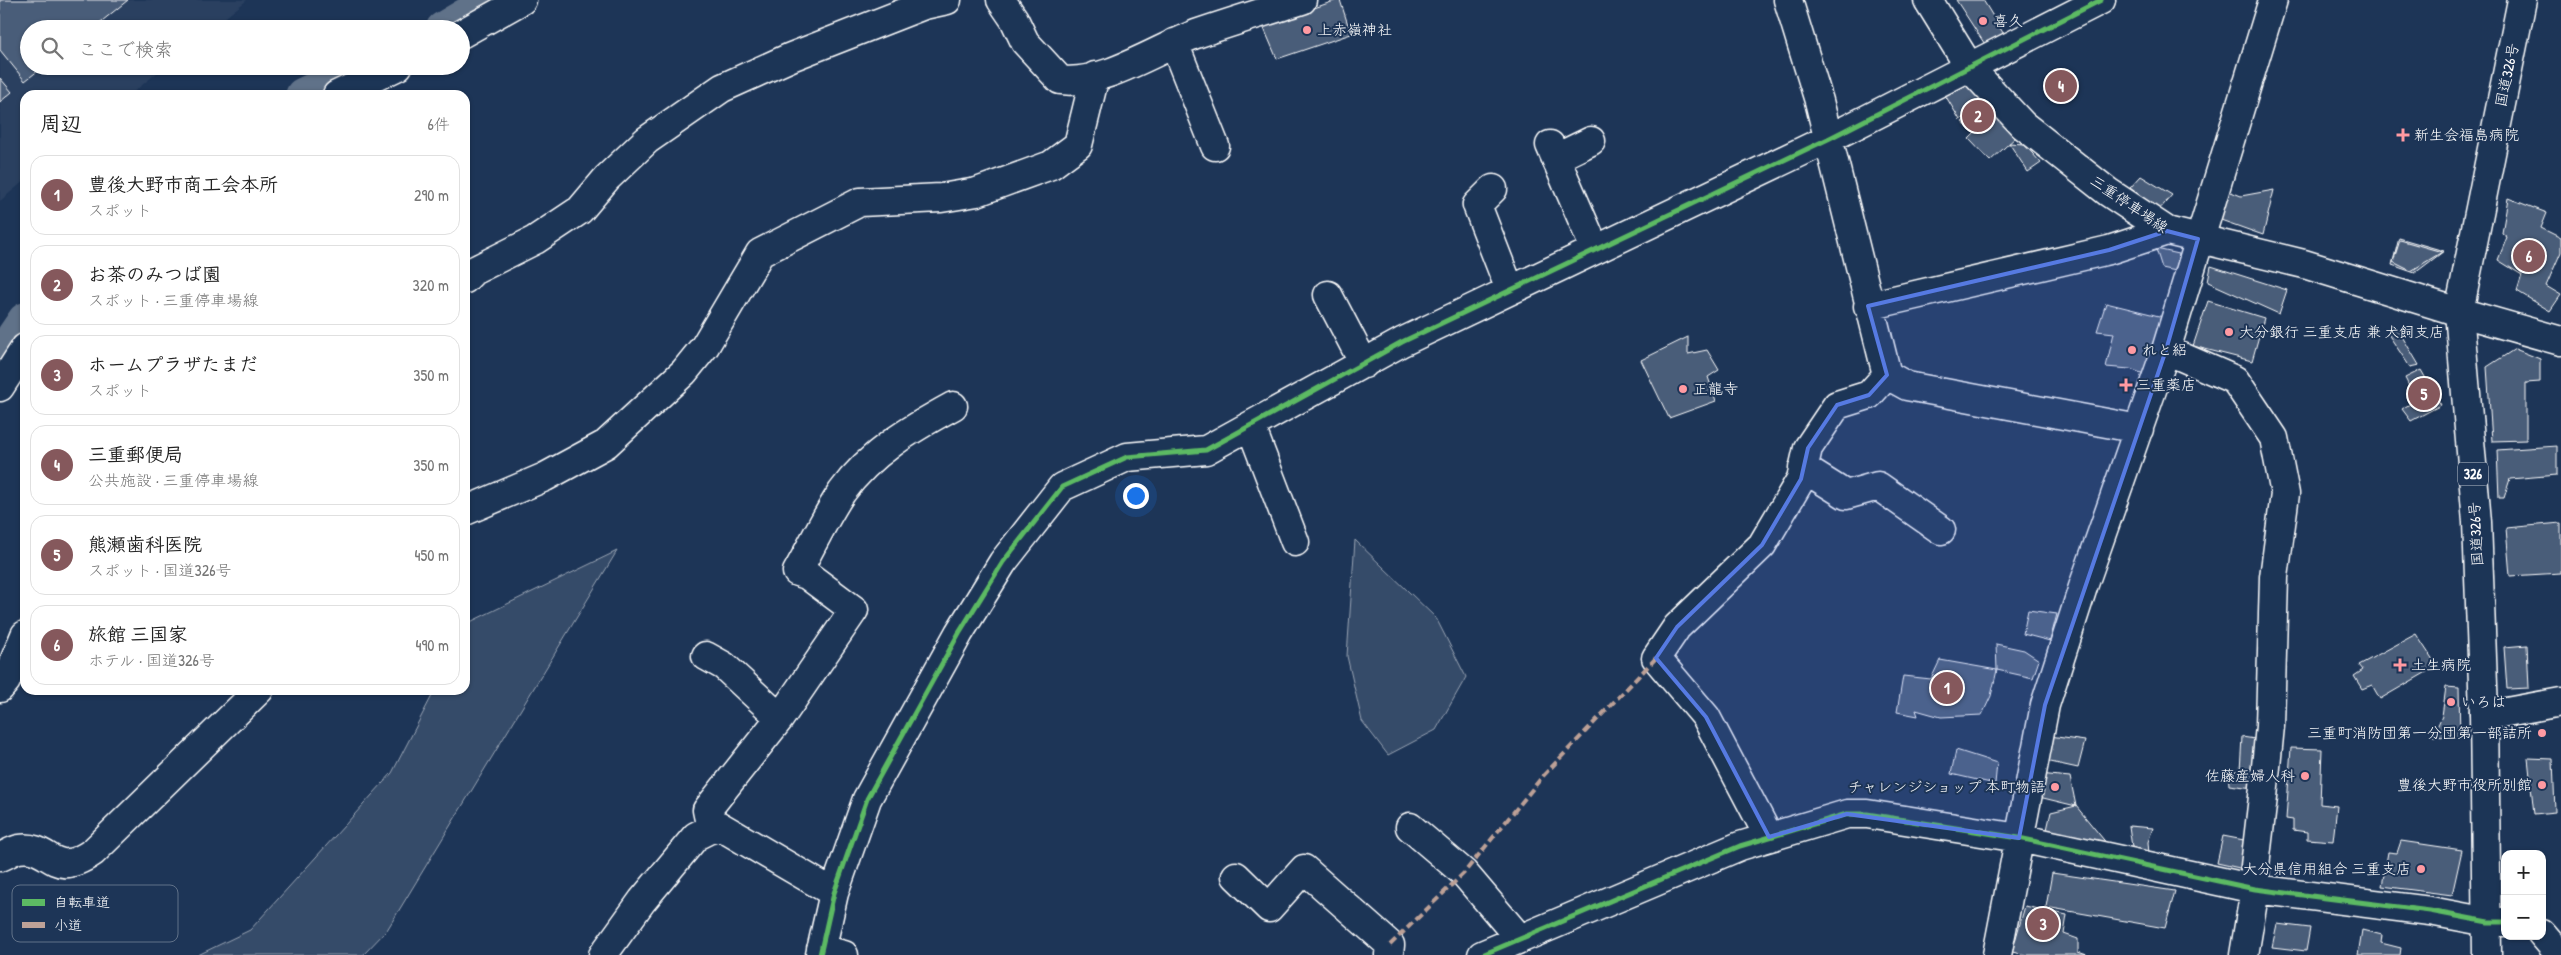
<!DOCTYPE html>
<html lang="ja">
<meta charset="utf-8">
<style>
body{margin:0;font-family:"Patrick Hand","Klee One",sans-serif;background:#f6f6f6;color:#222}
.controls{position:absolute;right:15px;bottom:15px;display:grid;overflow:hidden;border-radius:10px;box-shadow:0 1px 4px #0004}
.controls button{width:45px;height:45px;display:grid;place-items:center;padding:0;border:0;border-bottom:1px solid #e0e0e0;background:#fff;color:#222;font:25px sans-serif}
.you{position:absolute;left:1135px;top:495px;width:18px;height:18px;margin:-12px;border:4px solid #fff;border-radius:50%;background:#1a73e8;box-shadow:0 0 0 8px #1a73e833}
.badge{display:grid;place-items:center;width:32px;height:32px;border-radius:50%;background:#85585c;color:#fff;font-size:16px;font-weight:700}
.pin{position:absolute;translate:-50% -50%;border:2px solid #fff;box-shadow:0 1px 5px #0006}
.list{margin:0;padding:0;list-style:none}
h2{display:flex;justify-content:space-between;align-items:center;height:65px;margin:0;padding:0 20px;font-size:21px}
h2 small{font-size:16px;font-weight:400;color:#767676}
.list li{display:grid;grid-template-columns:32px 1fr auto;gap:15px;align-items:center;box-sizing:border-box;height:80px;margin:0 10px 10px;padding:0 10px;border:1px solid #e0e0e0;border-radius:15px}
.list b{display:block;font-size:19px;white-space:nowrap}
.list p{margin:0;font-size:16px;white-space:nowrap;color:#767676}
.list em{font-size:16px;font-style:normal;color:#767676}
.icon{flex:none;width:28px;height:28px;fill:none;stroke:currentColor;stroke-width:2;stroke-linecap:round;stroke-linejoin:round}
.map{position:relative;flex:none;width:2561px;height:955px;overflow:hidden}
.search{position:absolute;background:#fff;box-shadow:0 1px 4px #0004;left:20px;top:20px;width:450px;height:55px;display:flex;align-items:center;gap:12px;box-sizing:border-box;padding:0 18px;border-radius:28px;color:#767676;font-size:19px}
.panel{position:absolute;background:#fff;box-shadow:0 1px 4px #0004;left:20px;top:90px;width:450px;height:605px;border-radius:15px}
.map>svg:first-child{display:block}
</style>
<div class="map">
<svg width="2561" height="955" viewBox="0 0 2561 955">
<rect width="100%" height="100%" fill="#1d3557"/>
<filter id="ink" filterUnits="userSpaceOnUse"><feTurbulence type="fractalNoise" baseFrequency=".02" numOctaves="2"/><feDisplacementMap in="SourceGraphic" scale="10" xChannelSelector="R" yChannelSelector="G"/><feConvolveMatrix kernelMatrix="1 2 1 2 8 2 1 2 1" color-interpolation-filters="sRGB"/></filter>
<g filter="url(#ink)">
<!-- built -->
<path fill="#2a4161" d="M0,0H247L211,29H29V66H165L130,95H25V180L0,201Z"/>
<!-- green -->
<path fill="#364b69" stroke="#9aa5b4" d="M1355,540L1436,618L1466,677L1436,730L1388,755L1362,721L1347,656Z
M617,551L387,930L363,955H198L250,930L392,773L435,690H465V631L470,622Z"/>
<g fill="none" stroke-linecap="round" stroke-linejoin="round">
<!-- river -->
<path stroke="#617289" stroke-width="35" d="M443,29L492,0
M303,95L365,66
M0,357L25,320"/>
</g>
<!-- building -->
<path fill="#4a5d79" stroke="#fff" d="M0,0H128L92,29H29V66H44L25,81L0,50Z
M1337,0H1340L1351,34L1277,59L1263,26Z
M1956,0H1983L2008,41L1990,52Z
M0,78L12,92L0,102Z
M1969,80L1983,105L1960,120L1945,95Z
M1984,100L1994,111L1973,132L1962,122Z
M1995,113L2017,136L1990,161L1969,139Z
M2009,143L2024,144L2041,163L2028,172Z
M2141,176L2172,195L2159,210L2130,188Z
M2226,190L2241,196L2274,190L2263,235L2218,219Z
M2508,198L2547,213L2541,228L2561,238V252L2546,286L2561,295L2550,311L2517,291L2522,275L2498,260L2507,237L2502,233Z
M2399,238L2444,251L2415,273L2392,265Z
M2400,240L2442,252L2411,271L2393,262Z
M2156,249L2179,254L2176,271L2162,268Z
M2211,266L2287,290L2279,314L2208,282Z
M2208,301L2264,318L2252,361L2193,346Z
M2106,303L2163,317L2147,375L2130,369L2106,367L2114,333L2097,331Z
M2397,328L2419,365L2410,367L2388,334Z
M1688,337V354L1707,350L1719,370L1708,377L1716,401L1669,418L1641,360Z
M2515,349L2540,359V382L2526,383V440L2492,441L2487,367Z
M2421,370L2441,405L2411,421L2402,409L2416,400L2405,378Z
M2557,446V475L2510,479L2504,498H2499L2497,450Z
M2561,523V573L2510,576L2506,528Z
M2028,610L2057,614L2050,641L2023,634Z
M2416,634L2437,666L2380,699L2372,685L2362,689L2354,676L2363,670L2359,665Z
M1996,644L2024,650L2039,660L2033,678L1997,670Z
M2527,645L2529,688L2507,689L2504,647Z
M1940,660L1997,670L1991,696L1982,715L1941,717L1916,710L1918,716L1897,712L1903,676L1931,679Z
M2446,687L2459,688L2460,738L2433,736L2442,716Z
M2050,736L2085,741L2078,768L2046,761Z
M2242,737L2255,739L2253,788L2229,785L2228,771H2240Z
M2291,748L2322,749L2320,804L2337,806L2333,841L2307,839V832L2293,830V820L2286,819Z
M1956,750L1997,763L1995,784L1951,774Z
M2528,758L2553,759L2555,812L2534,814Z
M2039,774L2070,777L2076,806L2039,797Z
M2076,806L2108,845L2046,834L2051,812Z
M2129,826L2153,828L2148,842L2149,854H2133Z
M2223,836L2249,841L2244,869L2217,863Z
M2401,841L2462,850L2452,895L2382,886L2388,852L2397,853Z
M2052,873L2175,891L2165,928L2046,907Z
M2025,906L2067,915L2064,934L2078,939V952L2087,955H2027L2012,952Z
M2277,924L2310,928L2306,951L2272,947Z
M2362,930L2382,935L2381,943L2401,948L2400,955H2358Z"/>
<g fill="none" stroke-linecap="round" stroke-linejoin="round">
<defs>
<path id="minor" d="M1001,0L1014,19L1025,42L1060,80C1102,86 1157,49 1196,34C1231,22 1267,11 1302,0
M1788,0L1819,101L1887,375L1907,386L2139,429
M461,34L522,0
M1174,43L1215,146
M337,95L398,66
M1550,145L1595,249
M1556,158L1591,141
M1493,189L1477,205L1510,290
M465,279L473,271L535,240L580,210L607,178L647,140L722,88L791,57L924,5L947,0
M1328,295L1364,364
M1868,306L2109,250L2167,231
M2459,312L2561,341
M2166,350L2235,380L2274,438L2285,494L2274,577L2270,726L2263,797L2255,866V889L2244,955
M0,387L25,348
M1251,427L1295,542
M1803,468L1846,495L1878,486L1941,530
M465,511L545,477L606,444L684,372L705,346L760,253L860,202L941,198L977,192L1051,165L1078,145L1095,76
M706,656L724,666L780,718
M0,688L6,681L25,635
M2484,712L2501,713L2561,702
M1410,827L1464,873L1520,939
M711,829L707,810L780,718L854,610L807,575L797,572C812,546 825,517 842,492C871,452 911,429 953,406
M1769,837L1706,717L1656,658L1677,627L1762,545L1801,479L1808,448L1837,405L1869,395L1887,375
M0,857C6,855 13,850 19,849C52,844 51,881 93,852L259,690
M1236,876L1269,908L1304,869L1390,945L1389,955
M2542,934L2560,955
M821,949L844,955
M603,955L642,901L696,836L718,825L834,893
M820,955L834,893L867,799L959,633L1003,562L1062,487L1127,457L1206,450L1402,342L1828,139L2101,0
M1482,955L1740,846L1847,814H1867L2019,838L2255,889L2430,911L2488,922H2505
M1997,955L2045,705L2083,587L2166,350L2273,0"/>
<path id="major" d="M1928,0L1970,68L2023,125L2108,192L2167,231L2304,264L2459,312"/>
<path id="highway" d="M2487,955L2484,712L2477,522L2459,312L2522,0"/>
</defs>
<!-- minor casing -->
<use href="#minor" stroke="#fff" stroke-width="31"/>
<!-- major casing -->
<use href="#major" stroke="#fff" stroke-width="31"/>
<!-- highway casing -->
<use href="#highway" stroke="#fff" stroke-width="31"/>
<!-- minor -->
<use href="#minor" stroke="#1d3557" stroke-width="28"/>
<!-- major -->
<use href="#major" stroke="#1d3557" stroke-width="28"/>
<!-- highway -->
<use href="#highway" stroke="#1d3557" stroke-width="28"/>
<!-- quiet -->
<path stroke="#bda197" stroke-width="4" stroke-dasharray="8 4" stroke-linecap="butt" d="M1390,945L1464,873L1543,776L1656,658"/>
<defs>
<path id="cycleway" d="M820,955L834,893L867,799L959,633L1003,562L1062,487L1127,457L1206,450L1402,342L1828,139L2101,0
M1482,955L1740,846L1847,814H1867L2019,838L2255,889L2430,911L2488,922H2505"/>
</defs>
<!-- cycleway casing -->
<use href="#cycleway" stroke="#1d3557" stroke-width="8"/>
<!-- cycleway -->
<use href="#cycleway" stroke="#5cba63" stroke-width="5"/>
</g>
</g>
<!-- marked area -->
<path fill="#567ae2" fill-opacity="0.2" stroke="#567ae2" stroke-width="4" stroke-linejoin="round" d="M2167,231L2198,239L2166,350L2045,705L2019,838L1847,814L1769,837L1706,717L1656,658L1677,627L1762,545L1801,479L1808,448L1837,405L1869,395L1887,375L1868,306L2109,250Z"/>
<!-- markers -->
<g fill="#ff9aa2" stroke="#1d3557" stroke-width="2">
<circle cx="1983" cy="21" r="5"/>
<circle cx="1307" cy="30" r="5"/>
<path d="M2400.5 127.5h5v5h5v5h-5v5h-5v-5h-5v-5h5z"/>
<circle cx="2229" cy="332" r="5"/>
<circle cx="2132" cy="350" r="5"/>
<path d="M2123.5 377.5h5v5h5v5h-5v5h-5v-5h-5v-5h5z"/>
<circle cx="1683" cy="389" r="5"/>
<path d="M2397.5 657.5h5v5h5v5h-5v5h-5v-5h-5v-5h5z"/>
<circle cx="2451" cy="702" r="5"/>
<circle cx="2542" cy="733" r="5"/>
<circle cx="2305" cy="776" r="5"/>
<circle cx="2542" cy="785" r="5"/>
<circle cx="2055" cy="787" r="5"/>
<circle cx="2421" cy="869" r="5"/>
</g>
<g text-anchor="middle" stroke-width="4" stroke-linejoin="round" paint-order="stroke">
<!-- shield labels -->
<rect fill="#1d3557" stroke="#bbc2cd" stroke-width="1" x="2458" y="462.5" width="30" height="23" rx="4"/>
<g font-size="14" font-weight="bold" fill="#fff">
<text x="2473" y="479">326</text>
</g>
<!-- poi labels -->
<g font-size="15" fill="#fff" stroke="#1d3557" text-anchor="start">
<text x="1993" y="26">喜久</text>
<text x="1317" y="35">上赤嶺神社</text>
<text x="2414" y="140">新生会福島病院</text>
<text x="2239" y="337">大分銀行 三重支店 兼 犬飼支店</text>
<text x="2142" y="355">れと絽</text>
<text x="2136" y="390">三重薬店</text>
<text x="1693" y="394">正龍寺</text>
<text x="2411" y="670">土生病院</text>
<text x="2461" y="707">いろは</text>
<text x="2532" y="738" text-anchor="end">三重町消防団第一分団第一部詰所</text>
<text x="2295" y="781" text-anchor="end">佐藤産婦人科</text>
<text x="2532" y="790" text-anchor="end">豊後大野市役所別館</text>
<text x="2045" y="792" text-anchor="end">チャレンジショップ 本町物語</text>
<text x="2411" y="874" text-anchor="end">大分県信用組合 三重支店</text>
</g>
<!-- street labels -->
<g font-size="15" fill="#fff" stroke="#1d3557">
<text transform="translate(2507 75) rotate(-78)" y="5">国道326号</text>
<text transform="translate(2129 204) rotate(34)" y="5">三重停車場線</text>
<text transform="translate(2476 534) rotate(-93)" y="5">国道326号</text>
</g>
</g>
<!-- legend -->
<rect x="12" y="885" width="166" height="57" rx="8" fill="#1d3557" stroke="#617289" stroke-width="1"/>
<rect x="22" y="899" width="23" height="7" fill="#5cba63"/>
<rect x="22" y="922" width="23" height="6" fill="#bda197"/>
<g font-size="14" fill="#fff">
<text x="54" y="907">自転車道</text>
<text x="54" y="930">小道</text>
</g>
</svg>
<div class="controls">
<button>+</button>
<button>−</button>
</div>
<div class="you"></div>
<div class="pin badge" style="left:1947px;top:688px">1</div>
<div class="pin badge" style="left:1978px;top:116px">2</div>
<div class="pin badge" style="left:2043px;top:924px">3</div>
<div class="pin badge" style="left:2061px;top:86px">4</div>
<div class="pin badge" style="left:2424px;top:394px">5</div>
<div class="pin badge" style="left:2529px;top:256px">6</div>
<div class="search"><svg class="icon" aria-label="search" viewBox="0 0 24 24"><circle cx="10" cy="10" r="6"/><path d="M15 15l6 6"/></svg>ここで検索</div>
<section class="panel">
<h2>周辺<small>6件</small></h2>
<ul class="list">
<li><span class="badge">1</span><div><b>豊後大野市商工会本所</b><p>スポット</p></div><em>290 m</em></li>
<li><span class="badge">2</span><div><b>お茶のみつば園</b><p>スポット · 三重停車場線</p></div><em>320 m</em></li>
<li><span class="badge">3</span><div><b>ホームプラザたまだ</b><p>スポット</p></div><em>350 m</em></li>
<li><span class="badge">4</span><div><b>三重郵便局</b><p>公共施設 · 三重停車場線</p></div><em>350 m</em></li>
<li><span class="badge">5</span><div><b>熊瀬歯科医院</b><p>スポット · 国道326号</p></div><em>450 m</em></li>
<li><span class="badge">6</span><div><b>旅館 三国家</b><p>ホテル · 国道326号</p></div><em>490 m</em></li>
</ul>
</section>
</div>
